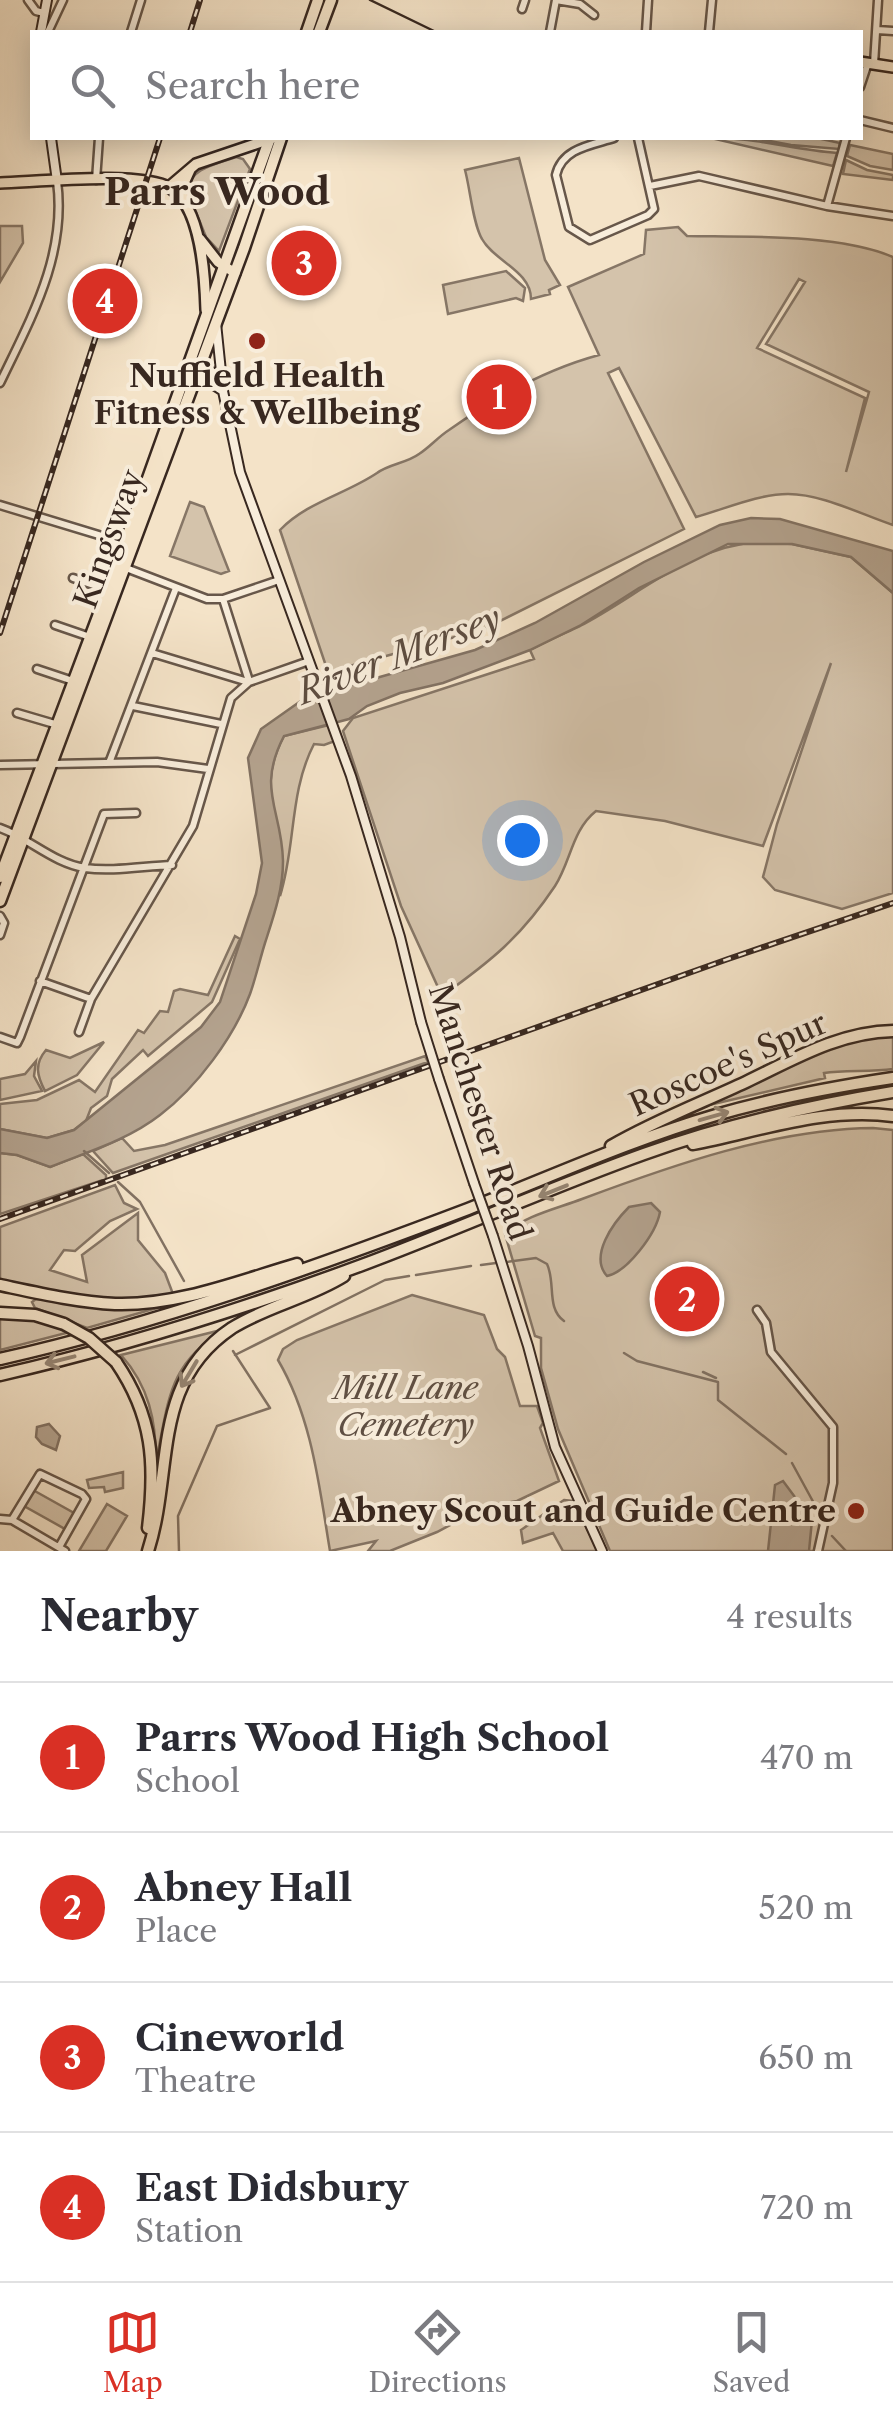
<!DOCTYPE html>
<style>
body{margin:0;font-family:"Libre Caslon Text",serif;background:#f7f7f7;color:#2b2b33}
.you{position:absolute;left:522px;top:840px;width:35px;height:35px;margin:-25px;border:8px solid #fff;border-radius:50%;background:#1a73e8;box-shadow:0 0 0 15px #1a73e833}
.badge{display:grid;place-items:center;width:65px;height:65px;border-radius:50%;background:#d93025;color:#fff;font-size:32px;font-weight:700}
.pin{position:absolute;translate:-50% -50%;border:5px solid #fff;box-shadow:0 2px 10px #0006}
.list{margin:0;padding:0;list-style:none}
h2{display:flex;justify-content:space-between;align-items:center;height:130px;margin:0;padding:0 40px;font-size:42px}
h2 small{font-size:32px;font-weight:400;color:#7c7c81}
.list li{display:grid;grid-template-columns:65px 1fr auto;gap:30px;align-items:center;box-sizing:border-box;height:150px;padding:0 40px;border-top:2px solid #e1e1e2}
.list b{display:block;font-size:38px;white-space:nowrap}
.list p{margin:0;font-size:32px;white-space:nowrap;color:#7c7c81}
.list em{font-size:32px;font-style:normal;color:#7c7c81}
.icon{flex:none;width:55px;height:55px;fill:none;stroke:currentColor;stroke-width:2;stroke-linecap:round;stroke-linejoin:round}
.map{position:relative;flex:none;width:893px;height:1551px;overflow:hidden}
.search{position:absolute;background:#fff;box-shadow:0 5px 25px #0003;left:30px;right:30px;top:30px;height:110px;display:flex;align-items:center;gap:25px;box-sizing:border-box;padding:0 35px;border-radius:0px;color:#7c7c81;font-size:38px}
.sheet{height:730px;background:#fff}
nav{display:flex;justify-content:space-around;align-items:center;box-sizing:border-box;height:140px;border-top:2px solid #e1e1e2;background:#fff;font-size:28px;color:#7c7c81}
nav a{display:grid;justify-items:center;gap:5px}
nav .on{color:#d93025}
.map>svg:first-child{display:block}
</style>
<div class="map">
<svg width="893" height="1551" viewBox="0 0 893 1551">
<rect width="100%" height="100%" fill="#f4e3c8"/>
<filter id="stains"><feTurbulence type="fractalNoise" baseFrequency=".002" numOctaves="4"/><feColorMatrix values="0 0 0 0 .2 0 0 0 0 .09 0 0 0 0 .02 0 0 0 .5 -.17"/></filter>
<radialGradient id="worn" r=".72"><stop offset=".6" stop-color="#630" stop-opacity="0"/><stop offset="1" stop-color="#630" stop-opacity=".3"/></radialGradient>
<!-- green -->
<path fill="#d4c3ab" stroke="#867666" stroke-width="2.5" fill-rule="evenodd" d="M711,138C753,137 795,150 837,153L833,166Z
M754,138H817L840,143L839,149L791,145Z
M850,145L893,154V170L870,166L847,156Z
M236,157L243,159L250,169L219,251L206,237L187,190C190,168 217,164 236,157Z
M519,158L545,260L560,285L549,290L550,294L531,299C531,271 494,261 482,239C473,224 470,188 465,170Z
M846,160L867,170L893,175V180L843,174Z
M0,226H22L23,243L0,282Z
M678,227L687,236C748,237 838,234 893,257V525C860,514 822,494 788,494C758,494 725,509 696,517L619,368L608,373L684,529L484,629L328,672L280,530C307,502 346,494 377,473C389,464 407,463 419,454C430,447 438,437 449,430C493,399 547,369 599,355L568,287L644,254L646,230ZM799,279L805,282L766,344L869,392L846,472L865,398L757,348Z
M506,271L525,288L523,301L516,298L448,314L443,285Z
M190,502L204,507L229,571L221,574L170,556Z
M757,542L792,544L851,557L893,593V893L842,909L775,890L763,877L777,824L831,663L763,846L665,821L596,811C572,830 571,861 555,886C521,937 491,961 442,996L401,906L343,731L353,718L534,659L530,650C546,641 563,634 580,626C638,596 689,547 757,542Z
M329,725L335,741L324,745L314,744C289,792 296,846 280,896C281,883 284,868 282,855C277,806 258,785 284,736Z
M235,936L240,939L212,1002L148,1056L143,1050L112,1079L107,1096L91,1108L86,1121L74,1130L47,1138L0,1129V1104L37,1100L79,1080L95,1092L138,1030L144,1033L160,1011L168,1012L174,991L180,989L208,995Z
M893,1035V1069C870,1072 845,1070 824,1073L825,1078L709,1105C769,1075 825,1041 893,1035Z
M104,1042L77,1075L45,1091C37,1076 34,1064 46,1050L70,1058Z
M425,1056L428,1062L113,1173L93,1151L122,1138L134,1151L165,1145Z
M36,1061L34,1076L42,1091L0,1100V1079L25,1074Z
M873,1128L893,1130V1551H610L558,1429L541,1368V1338L535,1336L505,1234C526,1215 556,1209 582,1199C673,1165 775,1129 873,1128Z
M0,1153L17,1155L50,1167L83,1154L106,1175V1179L0,1214Z
M115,1185L124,1203L137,1209L110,1221L75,1251L64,1250L50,1270L87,1282L82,1255L138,1213V1240L165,1273L173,1294C114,1306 57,1292 0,1281V1227Z
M412,1295L484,1315L497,1349L505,1357L520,1406H537L543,1423L540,1428L559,1481L517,1501L486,1506L437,1532L390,1551H368L376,1541L330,1551C319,1485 312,1418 278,1360L283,1349L297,1340Z
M36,1299L52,1300L171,1304L87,1328L35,1308L32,1302Z
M0,1317L34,1319L70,1332L0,1350Z
M225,1329C167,1364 169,1402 156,1461C156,1421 149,1386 121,1355Z
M123,1472V1488L105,1492L104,1487L89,1488L87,1480Z
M33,1490L74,1513L65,1529L24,1506Z
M564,1500L573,1501L598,1551H563L553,1533L523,1543L521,1530Z
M107,1504L127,1516L106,1551H79Z"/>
<!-- water -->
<path fill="#b4a38f" stroke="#827263" stroke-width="2.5" d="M751,518L780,519L893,551V593L851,557L792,544H728L639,588L581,625L530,650L443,683L400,693L367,706L349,719L284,736C256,790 282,809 283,861C283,890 274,915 265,943C260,959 256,977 250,994C234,1037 197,1087 160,1115C128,1140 87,1152 50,1167L17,1155L0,1153V1129L47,1138L74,1130L201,1027L220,1002L256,894L262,863L248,758L261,729L315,691L341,688L475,650L535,623L644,562L720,525Z
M651,1203L660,1212C656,1234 627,1272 607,1276C589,1256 613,1223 629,1207Z
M49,1424L60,1436L56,1450L42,1444L36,1437L37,1427Z
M783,1481L812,1520L809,1551H768L775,1485Z"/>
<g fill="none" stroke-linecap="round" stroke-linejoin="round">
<!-- stream -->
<path stroke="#827263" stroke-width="2.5" d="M84,1151L109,1173
M118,1182L140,1202L184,1281
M507,1262L536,1258L547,1264C556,1283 546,1308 564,1321
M481,1265L496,1263
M416,1275L471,1266
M624,1353L637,1361L718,1382V1400L786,1454
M235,1355L385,1280L409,1276
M703,1372L716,1378
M792,1463L816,1507
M832,1536L846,1551
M179,1551L178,1516L217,1426L270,1408L233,1351"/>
<defs>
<path id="street" d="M28,0L36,11L44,13
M556,0L580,4L594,15
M522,9L525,0
M877,30L893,31
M48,32L63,0
M131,32L141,0
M550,32L556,0
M646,32L648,0
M709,32L712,0
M874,64L878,0
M860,87L868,63
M860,120L893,128
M614,138C592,145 562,148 556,175L569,227L590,240L648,215L654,209L638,138
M96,180L99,138
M650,186L699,176L827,206L893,216
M827,206L846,138
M0,383C31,318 67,255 57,181
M0,505L125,543
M126,568L207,599H223L279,580
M73,578L108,590
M223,599L249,681
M55,625L90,637
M152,653L248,682
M37,669L73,681
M133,706L221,724
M17,713L58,725
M109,763L176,588
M0,765L157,762L208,769
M0,828C29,838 53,863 85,868C112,872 144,866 172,865
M0,916L4,923L0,935
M40,981L91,999
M79,1032L91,999L193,826L231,698L249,682L309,661
M0,1037L17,1043L20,1037L104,814L136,813
M757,1310L766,1323L771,1352L833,1427V1483L818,1551
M0,1519L12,1520L65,1551
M12,1520L40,1474L82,1494L86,1499L59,1547"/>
<path id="secondary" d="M41,32L47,0
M51,138L57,181
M216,323L223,391L240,472L351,776L400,937L421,1022
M197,362L213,373L221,387
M192,385L209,382L223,391
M439,1079L474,1183
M493,1236L528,1346L555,1447L602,1551"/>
<path id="primary" d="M860,62L893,67
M0,183C36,182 142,171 170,188C202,207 205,278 206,310
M169,187L196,164L273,138
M185,203V181L190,170
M200,239L218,262L235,273"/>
<path id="highway" d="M307,32L318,0
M319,32L331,0
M0,877L108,590L270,138
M0,901L244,248L281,138
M693,1144C760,1131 824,1107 893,1116
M611,1146C654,1121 701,1103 746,1082C794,1059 839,1032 893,1031
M0,1285C38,1293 77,1302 115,1304C177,1306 239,1281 297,1264
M0,1313L35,1315L64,1324
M0,1359C160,1323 315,1267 468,1209C550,1177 631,1140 716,1115C774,1098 833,1087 893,1078
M116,1362C153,1416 156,1464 148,1528
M0,1375C123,1347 243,1309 362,1265C456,1230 549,1188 644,1154C724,1125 808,1106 893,1092
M148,1551C174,1470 150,1383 232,1328C267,1306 309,1298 344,1276"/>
</defs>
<!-- street casing -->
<use href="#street" stroke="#67574a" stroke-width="11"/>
<!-- secondary casing -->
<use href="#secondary" stroke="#382820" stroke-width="12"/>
<!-- primary casing -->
<use href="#primary" stroke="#382820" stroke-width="14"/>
<!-- highway casing -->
<use href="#highway" stroke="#382820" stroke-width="15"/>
<!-- street -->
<use href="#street" stroke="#f8eddb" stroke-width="6"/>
<!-- secondary -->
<use href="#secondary" stroke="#f8eddb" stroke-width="8"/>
<!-- primary -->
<use href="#primary" stroke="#f4e3c8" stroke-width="9"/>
<!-- highway -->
<use href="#highway" stroke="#f4e3c8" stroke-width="10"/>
<!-- tram -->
<path stroke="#382820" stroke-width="2.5" d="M370,0L436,32"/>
<defs>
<path id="rail" d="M190,32L200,0
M0,633L160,138
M0,1219L728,959L893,903"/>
</defs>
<!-- rail casing -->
<use href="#rail" stroke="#382820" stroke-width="6"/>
<!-- rail -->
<use href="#rail" stroke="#f8eddb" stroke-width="2.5" stroke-dasharray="8" stroke-linecap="butt"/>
<defs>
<path id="secondary-bridge" d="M421,1022L439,1079
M474,1183L493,1236"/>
<path id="highway-bridge" d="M64,1324L89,1338L116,1362"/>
</defs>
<!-- secondary-bridge casing -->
<use href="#secondary-bridge" stroke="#382820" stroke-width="12" stroke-linecap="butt"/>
<!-- highway-bridge casing -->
<use href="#highway-bridge" stroke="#382820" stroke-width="15" stroke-linecap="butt"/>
<!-- secondary-bridge -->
<use href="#secondary-bridge" stroke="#f8eddb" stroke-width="8"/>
<!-- highway-bridge -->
<use href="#highway-bridge" stroke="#f4e3c8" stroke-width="10"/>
</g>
<!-- one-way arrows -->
<defs><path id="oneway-shaft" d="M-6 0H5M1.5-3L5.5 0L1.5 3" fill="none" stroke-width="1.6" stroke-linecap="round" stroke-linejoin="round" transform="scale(2.5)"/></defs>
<g stroke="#968674">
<use href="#oneway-shaft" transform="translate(714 1116) rotate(-16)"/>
<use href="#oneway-shaft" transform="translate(553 1191) rotate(158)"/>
<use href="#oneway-shaft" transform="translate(60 1360) rotate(166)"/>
<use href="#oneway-shaft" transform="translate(189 1374) rotate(121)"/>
</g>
<!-- markers -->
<g fill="#8f2418" stroke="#f8eddb" stroke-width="4">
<circle cx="257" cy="341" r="10"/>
<circle cx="856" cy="1511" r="10"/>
</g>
<g text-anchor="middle" stroke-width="8" stroke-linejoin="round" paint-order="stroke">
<!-- poi labels -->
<g font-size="32" font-weight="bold" fill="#382820" stroke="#f8eddb">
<text x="257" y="387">Nuffield Health<tspan x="257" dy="37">Fitness &amp; Wellbeing</tspan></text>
<text x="836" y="1522" text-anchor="end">Abney Scout and Guide Centre</text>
</g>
<!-- street labels -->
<g font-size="32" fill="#382820" stroke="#f8eddb">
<text transform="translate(109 539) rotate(-70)" y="11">Kingsway</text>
<text transform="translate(728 1064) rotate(-24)" y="11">Roscoe's Spur</text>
<text transform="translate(480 1112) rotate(72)" y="11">Manchester Road</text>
</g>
<!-- park labels -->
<g font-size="32" font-style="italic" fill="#5f4f43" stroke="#f8eddb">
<text x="406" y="1399">Mill Lane<tspan x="406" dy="37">Cemetery</tspan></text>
</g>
<!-- water labels -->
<g font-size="35" font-style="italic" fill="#5d4d41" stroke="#f8eddb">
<text transform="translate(399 655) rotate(-21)" y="12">River Mersey</text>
</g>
<!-- quarter labels -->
<g font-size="38" font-weight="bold" fill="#382820" stroke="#f8eddb">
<text x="217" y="205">Parrs Wood</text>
</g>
</g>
<rect width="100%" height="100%" filter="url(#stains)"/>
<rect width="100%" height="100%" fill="url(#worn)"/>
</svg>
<div class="you"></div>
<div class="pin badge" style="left:499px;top:397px">1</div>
<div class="pin badge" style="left:687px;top:1299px">2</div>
<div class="pin badge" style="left:304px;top:263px">3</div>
<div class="pin badge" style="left:105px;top:301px">4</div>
<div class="search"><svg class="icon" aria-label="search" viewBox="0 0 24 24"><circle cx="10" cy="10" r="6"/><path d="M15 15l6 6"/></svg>Search here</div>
</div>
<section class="sheet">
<h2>Nearby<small>4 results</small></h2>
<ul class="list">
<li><span class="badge">1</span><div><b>Parrs Wood High School</b><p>School</p></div><em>470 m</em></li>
<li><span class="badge">2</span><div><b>Abney Hall</b><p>Place</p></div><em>520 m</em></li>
<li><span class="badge">3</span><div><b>Cineworld</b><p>Theatre</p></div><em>650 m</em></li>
<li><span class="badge">4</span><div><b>East Didsbury</b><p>Station</p></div><em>720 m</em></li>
</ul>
</section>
<nav>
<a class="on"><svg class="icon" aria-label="map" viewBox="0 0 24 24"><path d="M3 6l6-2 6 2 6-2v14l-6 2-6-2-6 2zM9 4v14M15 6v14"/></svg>Map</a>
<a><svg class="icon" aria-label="directions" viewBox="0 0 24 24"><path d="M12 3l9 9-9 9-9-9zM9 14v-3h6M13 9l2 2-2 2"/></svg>Directions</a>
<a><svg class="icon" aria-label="saved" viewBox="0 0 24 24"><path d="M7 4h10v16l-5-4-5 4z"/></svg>Saved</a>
</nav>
